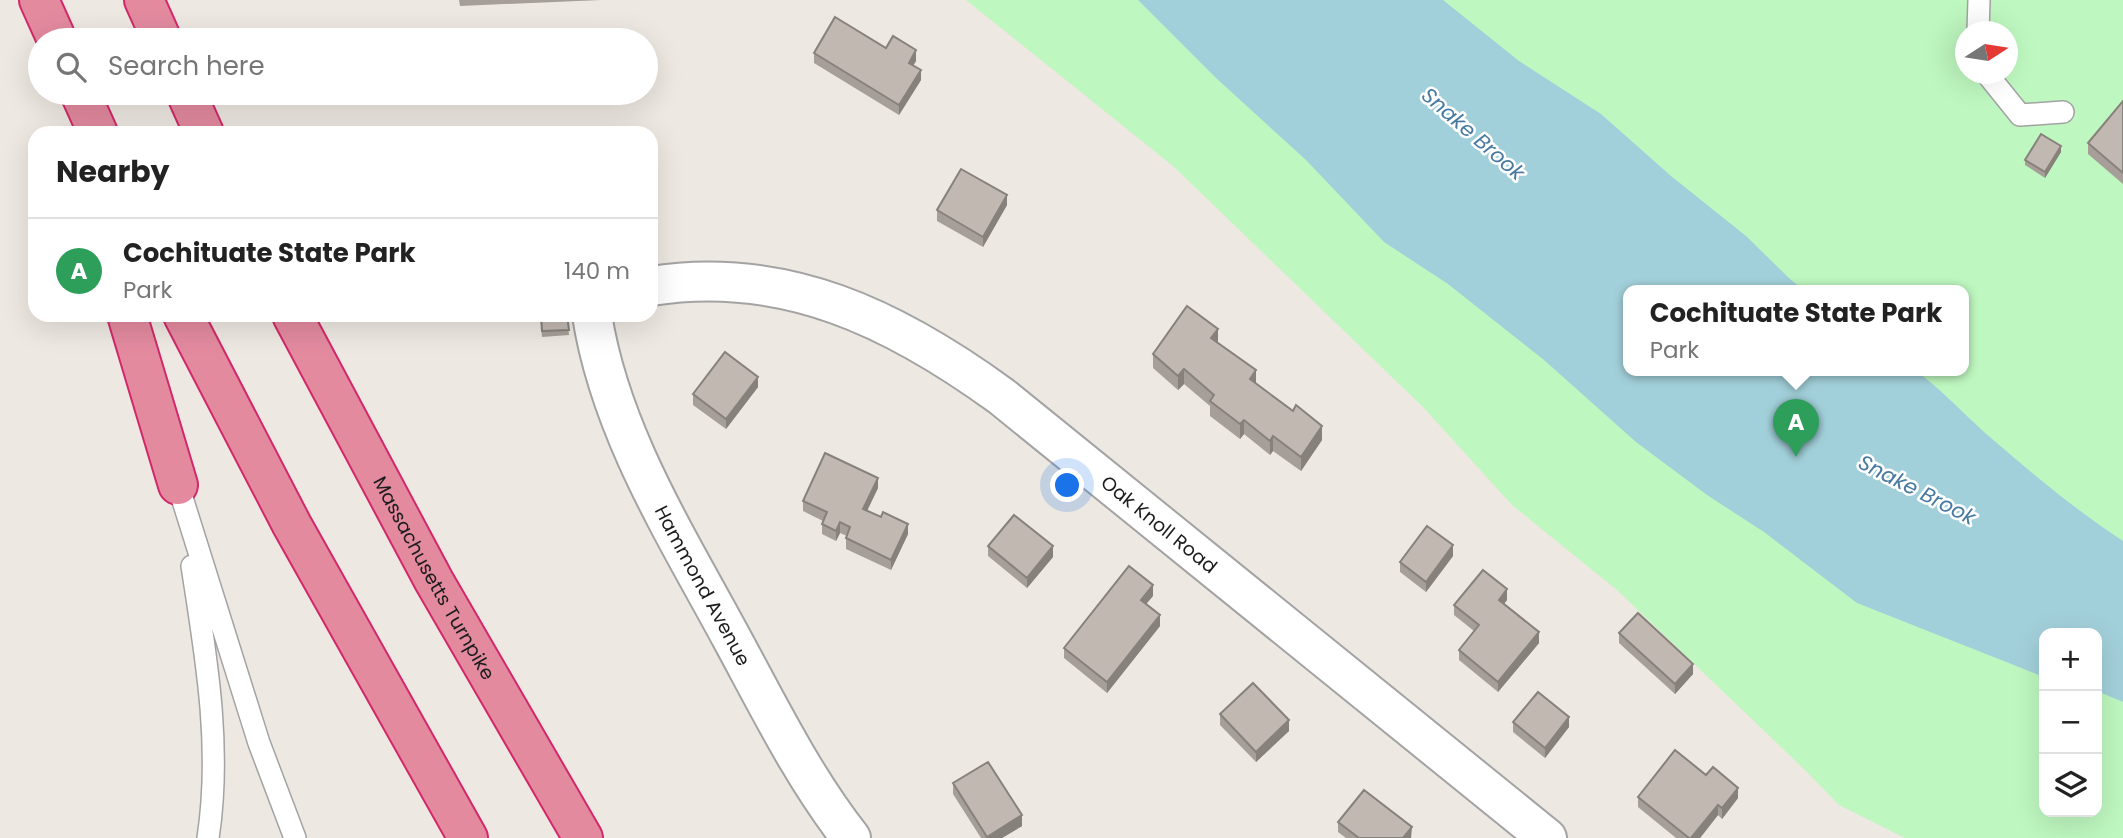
<!DOCTYPE html>
<meta charset="utf-8">
<style>
body{margin:0;font-family:Poppins,sans-serif;background:#f6f6f6;color:#222}
.controls{position:absolute;right:21px;bottom:21px;display:grid;overflow:hidden;border-radius:14px;box-shadow:0 7px 28px #0002}
.controls button{width:63px;height:63px;display:grid;place-items:center;padding:0;border:0;border-bottom:2px solid #e0e0e0;background:#fff;color:#222;font:35px sans-serif}
.compass{position:absolute;left:1955px;top:21px;width:63px;height:63px;border-radius:50%;background:#fff;box-shadow:0 7px 28px #0002;rotate:78deg}
.you{position:absolute;left:1068px;top:486px;width:24px;height:24px;margin:-18px;border:5px solid #fff;border-radius:50%;background:#1a73e8;box-shadow:0 0 0 10px #1a73e833}
.badge{display:grid;place-items:center;width:46px;height:46px;border-radius:50%;background:#1a73e8;color:#fff;font-size:23px;font-weight:700}
.pin{position:absolute;translate:-50% -58px;filter:drop-shadow(0 2px 4px #0008)}
.pin::after{content:'';position:absolute;top:37px;width:24px;height:21px;background:inherit;clip-path:polygon(0 0,100% 0,50% 100%)}
.popup{position:absolute;left:1623px;top:285px;width:346px;height:91px;box-sizing:border-box;display:grid;place-content:center;border-radius:14px;background:#fff;filter:drop-shadow(0 2px 5px #0005);font-size:23px;white-space:nowrap;color:#767676}
.popup b{font-size:26px;color:#222}
.popup::after{content:'';position:absolute;left:50%;top:100%;margin-left:-14px;border:14px solid transparent;border-top-color:#fff}
.list{margin:0;padding:0;list-style:none}
h2{display:flex;justify-content:space-between;align-items:center;height:91px;margin:0;padding:0 28px;font-size:30px}
h2 small{font-size:23px;font-weight:400;color:#767676}
.list li{display:grid;grid-template-columns:46px 1fr auto;gap:21px;align-items:center;box-sizing:border-box;height:105px;padding:0 28px;border-top:2px solid #e0e0e0}
.list b{display:block;font-size:26px;white-space:nowrap}
.list p{margin:0;font-size:23px;white-space:nowrap;color:#767676}
.list em{font-size:23px;font-style:normal;color:#767676}
.icon{flex:none;width:38px;height:38px;fill:none;stroke:currentColor;stroke-width:2;stroke-linecap:round;stroke-linejoin:round}
.map{position:relative;flex:none;width:2123px;height:838px;overflow:hidden}
.search{position:absolute;background:#fff;box-shadow:0 7px 28px #0002;left:28px;top:28px;width:630px;height:77px;display:flex;align-items:center;gap:18px;box-sizing:border-box;padding:0 24px;border-radius:38px;color:#767676;font-size:26px}
.panel{position:absolute;background:#fff;box-shadow:0 7px 28px #0002;left:28px;top:126px;width:630px;height:196px;border-radius:21px}
.map>svg:first-child{display:block}
</style>
<div class="map">
<svg width="2123" height="838" viewBox="0 0 2123 838">
<rect width="100%" height="100%" fill="#ede8e1"/>
<!-- park -->
<path fill="#bef7bf" fill-rule="evenodd" d="M966,0H2123V838H1905L1839,805L1805,770L1617,590L1512,505L1424,408L1173,166ZM1966,32H2008V74H1966ZM1628,291H1964V371H1628ZM2044,633H2097V812H2044Z"/>
<!-- water -->
<path fill="#a2d0da" d="M1138,0H1443L1519,61L1601,114L1671,176L1746,236L1790,279L1805,291H1628V371H1916C1941,389 1961,411 1984,432C2028,470 2074,509 2123,541V702L2097,691V633H2044V677L1857,603L1764,532L1707,495L1636,442L1544,360L1448,284L1384,242L1306,160L1216,78Z"/>
<g fill="none" stroke-linecap="round" stroke-linejoin="round">
<defs>
<path id="lane" d="M1978,32L1979,0
M1987,74L2020,115L2063,112
M178,485L259,743L295,838
M192,566C206,656 222,747 208,838"/>
<g id="street">
<path id="s1" d="M651,286C785,265 895,319 1001,396L1547,838"/>
<path id="s2" d="M592,315C610,431 676,535 731,637C768,705 803,777 851,838"/>
</g>
<g id="highway">
<path d="M39,0L57,40"/>
<path d="M144,0L162,40"/>
<path d="M80,93L98,133"/>
<path d="M186,93L204,133"/>
<path d="M127,315L178,485"/>
<path d="M183,315L292,525L468,838"/>
<path id="s3" d="M292,315L434,581L583,838"/>
</g>
</defs>
<!-- lane casing -->
<use href="#lane" stroke="#a3a3a3" stroke-width="24"/>
<!-- street casing -->
<use href="#street" stroke="#a3a3a3" stroke-width="42"/>
<!-- highway casing -->
<use href="#highway" stroke="#d2286b" stroke-width="42"/>
<!-- lane -->
<use href="#lane" stroke="#fff" stroke-width="21"/>
<!-- street -->
<use href="#street" stroke="#fff" stroke-width="38"/>
<!-- highway -->
<use href="#highway" stroke="#e38a9f" stroke-width="38"/>
</g>
<!-- wall -->
<path fill="#a69e98" d="M459,0H601L460,6Z
M886,48L916,61L913,65L921,80L899,115L814,63V53Z
M2123,101V184L2088,154V143Z
M2061,152L2045,178L2025,165V160Z
M1007,205L983,247L937,221V210Z
M540,315H567L569,335L542,337Z
M1218,342L1256,383L1322,440L1301,471L1273,451L1270,455L1244,434L1240,439L1210,416V406L1184,384L1178,390L1153,368V354Z
M758,387L726,429L693,405V394Z
M878,488L867,511L908,534L891,570L846,549V538L847,536L840,533L836,541L822,534V524L823,521L803,511V501Z
M988,546L1053,557L1027,588L988,556Z
M1453,556L1426,592L1400,572V562Z
M1153,596L1146,604L1160,626L1107,693L1064,658V648Z
M1507,600L1504,604L1539,643L1498,692L1459,660V650L1474,631L1454,615V605Z
M1619,633L1693,674L1675,694L1619,643Z
M1220,714L1289,731L1256,762L1220,725Z
M1513,722L1569,727L1545,758L1513,732Z
M1706,775L1738,798L1722,819L1718,815L1700,838H1676L1638,807V797Z
M953,783L1022,826L1002,838H981L953,794Z
M1338,822L1412,838H1346L1338,832Z"/>
<!-- shaded-wall -->
<path fill="#87817c" d="M916,50V61L909,73V63Z
M921,70V80L899,115V105Z
M2061,146V152L2045,178V172Z
M1007,195V205L983,247V237Z
M1218,329V343L1211,338Z
M1184,369V384L1178,390V376Z
M1256,370V384L1250,379Z
M758,377V387L726,429V419Z
M1244,420V434L1240,439V424Z
M1322,426V440L1301,471V457Z
M1273,436V451L1270,455V441Z
M878,478V488L863,519V509Z
M840,522V533L836,541V531Z
M908,524V534L891,570V560Z
M1453,545V556L1426,592V582Z
M1053,546V557L1027,588V578Z
M1153,585V596L1141,610V600Z
M1507,589V600L1499,610V600Z
M1160,615V626L1107,693V682Z
M1539,632V643L1498,692V682Z
M1693,664V674L1675,694V684Z
M1569,717V727L1545,758V748Z
M1289,720V731L1256,762V752Z
M1738,788V798L1722,819V808Z
M1718,805V815L1700,838H1691Z
M1022,815V826L1002,838H987V837Z
M1412,827L1411,838H1403Z"/>
<!-- building -->
<path fill="#c1b8b1" stroke="#87817c" stroke-width="2" d="M835,17L886,48L893,36L916,50L909,63L921,70L899,105L814,53Z
M2123,101V173L2088,143Z
M2041,134L2061,146L2045,172L2025,160Z
M961,169L1007,195L983,237L937,210Z
M1187,306L1218,329L1211,338L1256,370L1250,379L1293,411L1296,405L1322,426L1301,457L1273,436L1270,441L1244,420L1240,424L1210,401L1214,395L1184,369L1178,376L1153,354Z
M541,315H567L569,330L542,331Z
M725,352L758,377L726,419L693,394Z
M825,453L878,478L863,509L881,517L883,512L908,524L891,560L846,538L850,527L840,522L836,531L822,524L827,512L803,501Z
M1014,515L1053,546L1027,578L988,546Z
M1427,526L1453,545L1426,582L1400,562Z
M1129,566L1153,585L1141,600L1160,615L1107,682L1064,648Z
M1483,570L1507,589L1499,600L1539,632L1498,682L1459,650L1479,625L1454,605Z
M1638,613L1693,664L1675,684L1619,633Z
M1253,683L1289,720L1256,752L1220,714Z
M1538,692L1569,717L1545,748L1513,722Z
M1675,750L1706,775L1713,767L1738,788L1722,808L1718,805L1691,838H1689L1638,797Z
M988,762L1022,815L987,837L953,783Z
M1364,790L1412,827L1403,838H1359L1338,822Z"/>
<g text-anchor="middle" stroke-width="5" stroke-linejoin="round" paint-order="stroke">
<!-- street labels -->
<g font-size="19" fill="#1c1c1c" stroke="#fff">
<text dy="7" stroke="none"><textPath href="#s1" startOffset="581">Oak Knoll Road</textPath></text>
<text dy="7" stroke="none"><textPath href="#s3" startOffset="299">Massachusetts Turnpike</textPath></text>
<text dy="7" stroke="none"><textPath href="#s2" startOffset="294">Hammond Avenue</textPath></text>
</g>
<!-- water labels -->
<g font-size="21" font-style="italic" fill="#4879a0" stroke="#fff">
<text transform="translate(1473 134) rotate(41)" y="7">Snake Brook</text>
<text transform="translate(1917 490) rotate(27)" y="7">Snake Brook</text>
</g>
</g>
</svg>
<div class="controls">
<button>+</button>
<button>−</button>
<button><svg class="icon" aria-label="layers" viewBox="0 0 24 24"><path d="M12 4l9 5-9 5-9-5zM3 14l9 5 9-5"/></svg></button>
</div>
<svg class="compass" viewBox="-18 -18 36 36"><path d="M0-13l5 13h-10z" fill="#e53935"/><path d="M0 13l5-13h-10z" fill="#767676"/></svg>
<div class="you"></div>
<div class="pin badge" style="left:1796px;top:457px;background:#2e9e5b">A</div>
<div class="popup"><b>Cochituate State Park</b>Park</div>
<div class="search"><svg class="icon" aria-label="search" viewBox="0 0 24 24"><circle cx="10" cy="10" r="6"/><path d="M15 15l6 6"/></svg>Search here</div>
<section class="panel">
<h2>Nearby<small></small></h2>
<ul class="list">
<li><span class="badge" style="background:#2e9e5b">A</span><div><b>Cochituate State Park</b><p>Park</p></div><em>140 m</em></li>
</ul>
</section>
</div>
